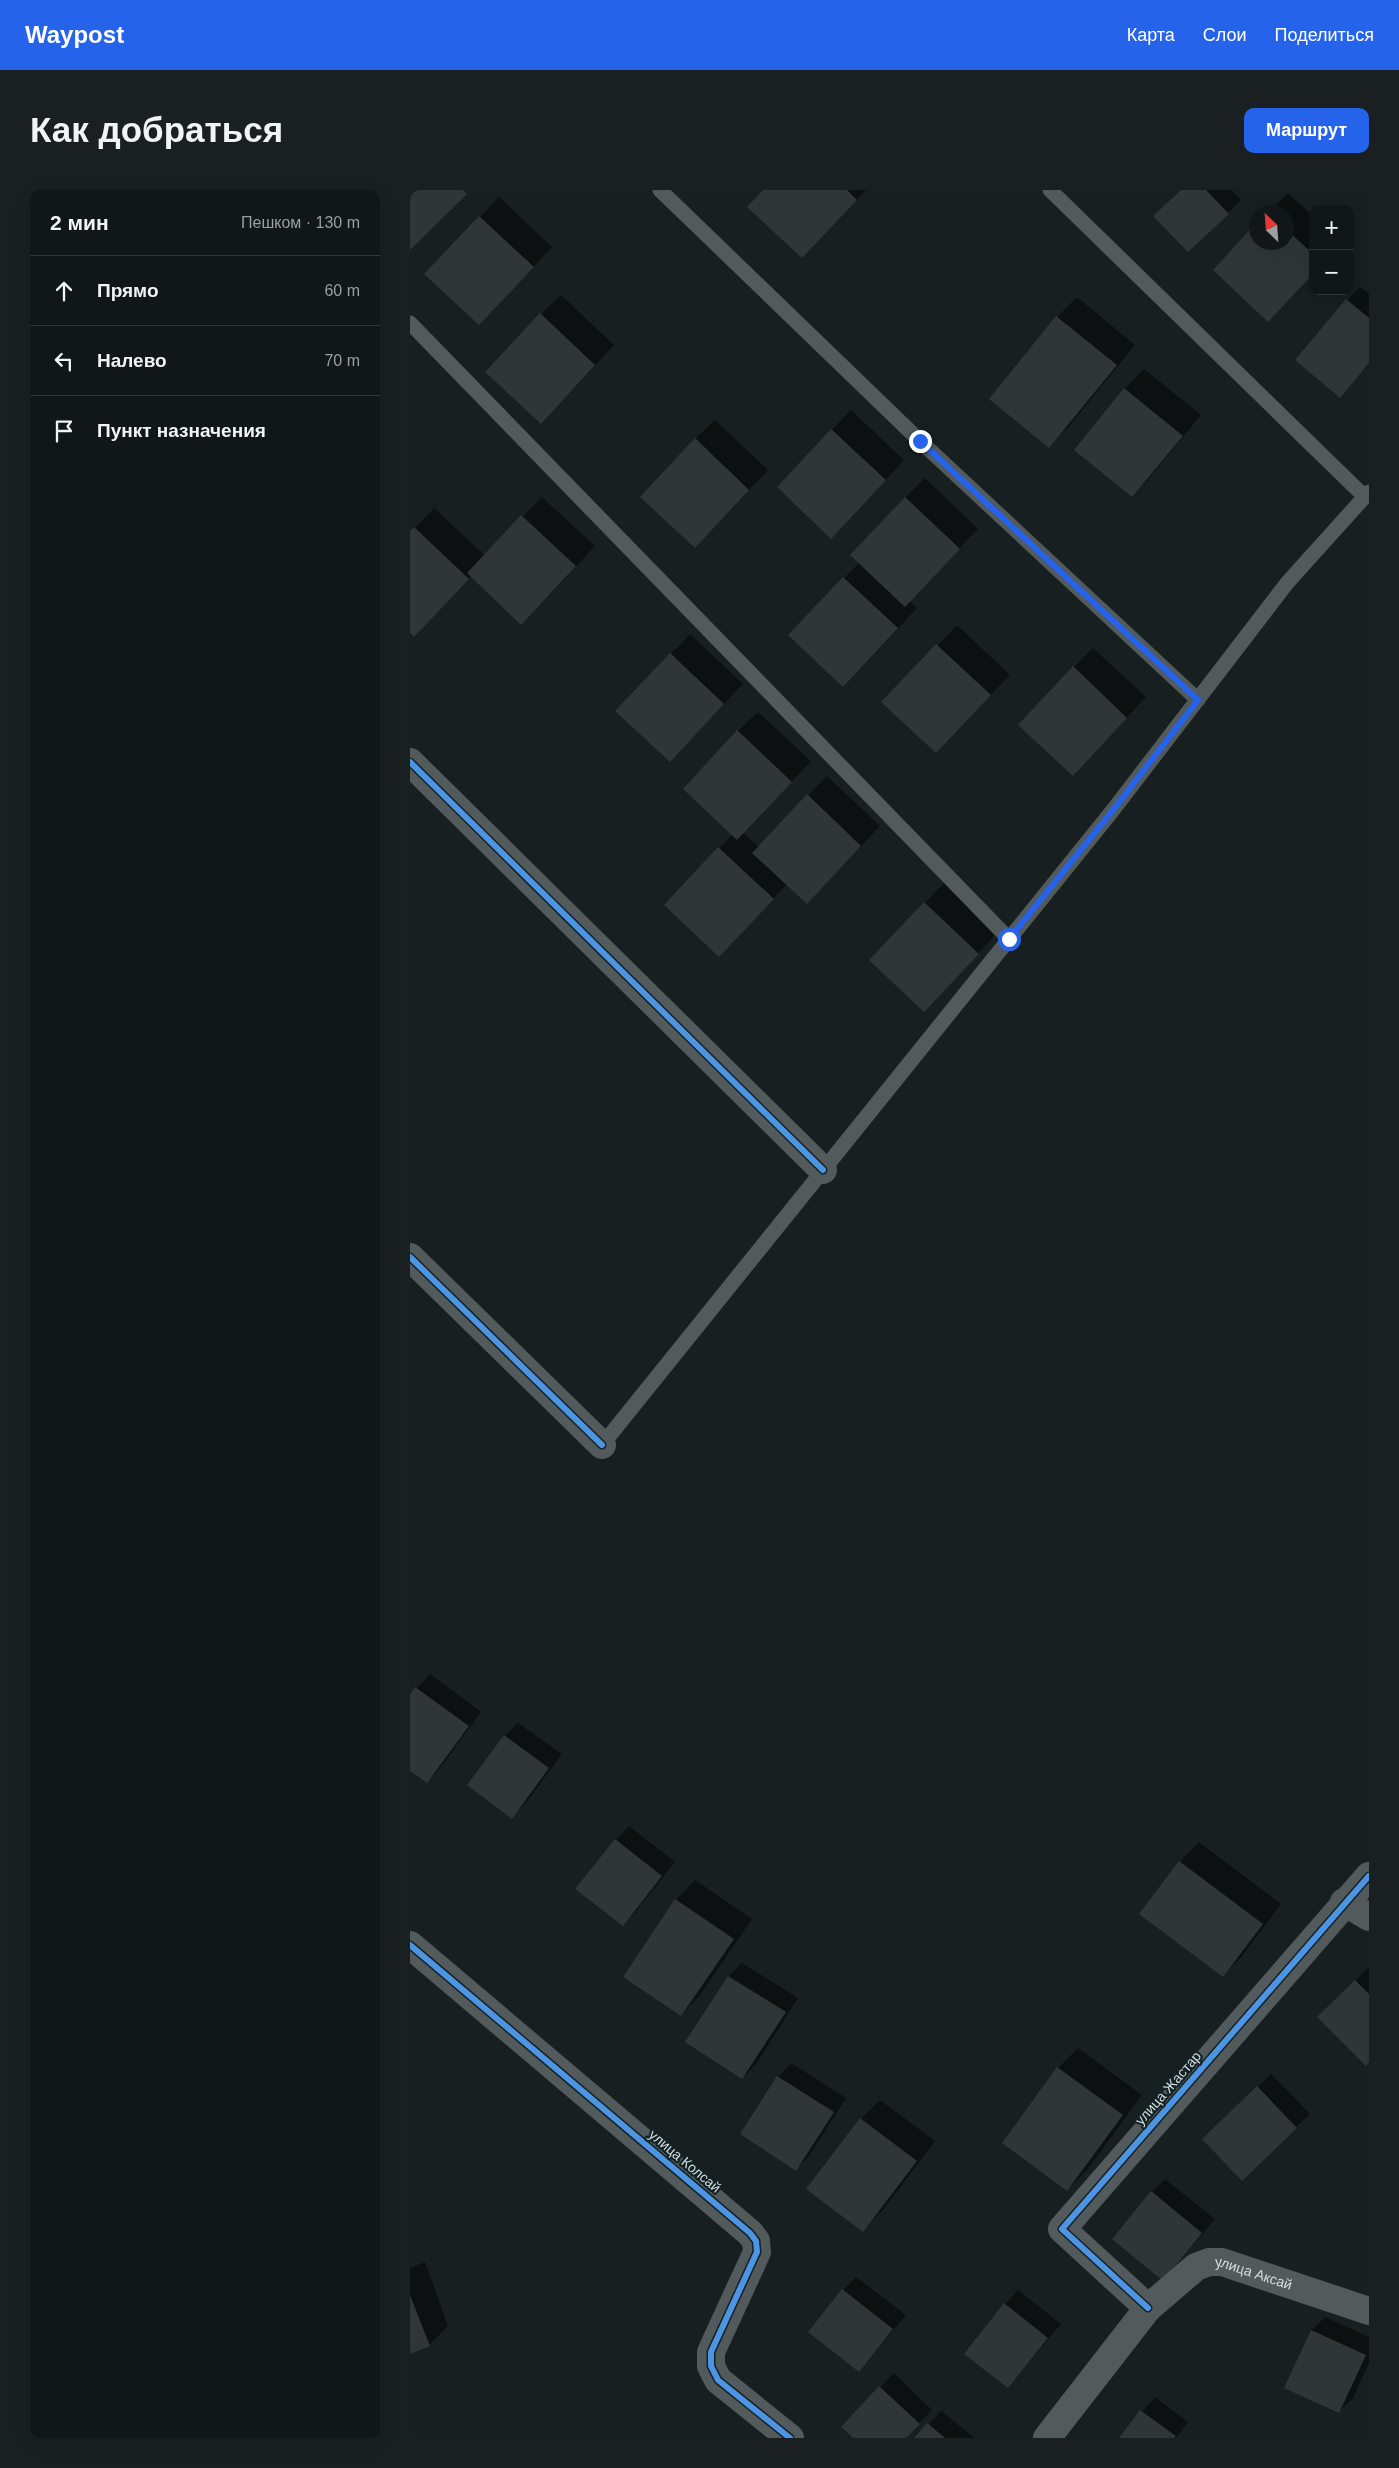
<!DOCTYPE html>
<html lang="ru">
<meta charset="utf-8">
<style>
body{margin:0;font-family:Helvetica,sans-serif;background:#1a2022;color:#f1f3f6}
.controls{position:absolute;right:15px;top:15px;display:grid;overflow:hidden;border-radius:10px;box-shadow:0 5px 20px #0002}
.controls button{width:45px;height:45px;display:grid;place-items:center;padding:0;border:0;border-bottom:1px solid #303638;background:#111719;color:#f1f3f6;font:25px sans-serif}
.compass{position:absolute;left:839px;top:15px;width:45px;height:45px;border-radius:50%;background:#111719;box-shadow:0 5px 20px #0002;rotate:335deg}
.stop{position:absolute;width:15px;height:15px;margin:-11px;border:4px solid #2563eb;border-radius:50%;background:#fff}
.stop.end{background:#2563eb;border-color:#fff;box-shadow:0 1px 5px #0008}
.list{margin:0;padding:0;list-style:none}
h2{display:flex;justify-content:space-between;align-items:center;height:65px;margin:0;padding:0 20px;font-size:21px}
h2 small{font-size:16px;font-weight:400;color:#9c9fa2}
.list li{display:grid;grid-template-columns:32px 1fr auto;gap:15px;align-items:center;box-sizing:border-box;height:70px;padding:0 20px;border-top:1px solid #303638}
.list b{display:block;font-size:19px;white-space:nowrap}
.list em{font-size:16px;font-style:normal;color:#9c9fa2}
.icon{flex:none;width:28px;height:28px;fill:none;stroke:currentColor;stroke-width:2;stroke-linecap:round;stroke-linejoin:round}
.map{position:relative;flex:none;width:959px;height:2248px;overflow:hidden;border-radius:10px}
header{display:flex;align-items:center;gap:30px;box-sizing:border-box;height:70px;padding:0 25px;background:#2563eb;color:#fff}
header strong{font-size:24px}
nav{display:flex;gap:28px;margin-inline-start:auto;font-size:18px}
.intro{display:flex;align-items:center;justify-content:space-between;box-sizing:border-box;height:120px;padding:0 30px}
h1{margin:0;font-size:35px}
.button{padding:12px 22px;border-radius:10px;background:#2563eb;color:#fff;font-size:18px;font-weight:700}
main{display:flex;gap:30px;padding:0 30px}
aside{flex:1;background:#111719;border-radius:10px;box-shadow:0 5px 20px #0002}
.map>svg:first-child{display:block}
</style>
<header>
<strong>Waypost</strong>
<nav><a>Карта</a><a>Слои</a><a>Поделиться</a></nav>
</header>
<div class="intro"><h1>Как добраться</h1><a class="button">Маршрут</a></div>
<main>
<aside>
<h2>2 мин<small>Пешком · 130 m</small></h2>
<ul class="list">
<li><svg class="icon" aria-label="ahead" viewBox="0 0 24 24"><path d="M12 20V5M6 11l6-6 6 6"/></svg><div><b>Прямо</b></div><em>60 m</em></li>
<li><svg class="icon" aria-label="left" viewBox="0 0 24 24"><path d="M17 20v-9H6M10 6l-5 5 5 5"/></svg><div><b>Налево</b></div><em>70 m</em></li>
<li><svg class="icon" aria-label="arrive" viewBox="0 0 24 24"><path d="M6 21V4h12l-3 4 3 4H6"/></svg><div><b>Пункт назначения</b></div></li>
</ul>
</aside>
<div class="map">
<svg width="959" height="2248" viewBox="0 0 959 2248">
<rect width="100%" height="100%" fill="#171f21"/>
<!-- shadow -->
<path fill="#0007" d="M355,0H456L412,47Z
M772,0H822L831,10L818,23Z
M878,3L903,26V83L805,80L846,35V52H876V22H858Z
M89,7L142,57L89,114L16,84Z
M950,97L959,104V174L930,206L937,110Z
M151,105L204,155L150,213L131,124Z
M667,107L725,155L659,236L639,256L581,209L647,127Z
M734,179L791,225L741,286L722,306L715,199Z
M441,220L494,270L441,327L368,297Z
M305,230L358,280L304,337L285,249Z
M515,288L568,339L499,411L507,418L453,476L434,388L449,373L495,308Z
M132,307L185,356L131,414L61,386L23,426L0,441V343L24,318L75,366Z
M547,435L600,485L545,542L473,512Z
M280,444L333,494L279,551L261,464Z
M683,458L736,507L682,565L664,477Z
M348,522L401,571L333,643L349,657L417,586L470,636L416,693L377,694L328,746L255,715L323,644L328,541Z
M534,693L587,743L533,801L461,770Z
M20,1484L71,1522L30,1578L17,1592L0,1579V1506Z
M108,1533L152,1564L115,1614L102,1627L95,1546Z
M219,1636L265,1672L226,1721L212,1735L206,1650Z
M789,1652L871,1714L832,1766L813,1785L770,1672Z
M285,1690L342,1729L290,1805L271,1825L266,1710Z
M332,1773L388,1808L346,1874L332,1888L277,1852L319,1786Z
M959,1777V1871L909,1827Z
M668,1858L732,1905L677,1980L657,2000L593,1953L648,1878Z
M381,1873L436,1908L399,1966L386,1979L368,1887Z
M861,1884L900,1924L832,1989L807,1936Z
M470,1910L525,1951L472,2021L452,2040L451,1929Z
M755,1989L805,2029L753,2089L742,2002Z
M15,2072L38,2136L19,2155L0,2162V2078Z
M446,2087L496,2125L449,2181L433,2100Z
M608,2100L651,2134L598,2197L595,2114Z
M915,2127L959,2147V2173L943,2208L929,2221L902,2140Z
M484,2183L522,2220L495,2248H444L433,2237Z
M745,2207L778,2232L766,2248H710Z
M531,2221L565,2248H506Z"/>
<!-- building -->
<path fill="#303637" d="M0,0H53L57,4L0,60Z
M353,0H437L447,10L392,68L337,17Z
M771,0H796L819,24L778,62L743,26Z
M69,26L124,77L69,135L14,84Z
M846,33V52H876V39L903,64V84L858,132L803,80Z
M936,109L959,128V173L930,208L885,170Z
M130,123L185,175L131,234L75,182Z
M646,126L707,175L639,258L579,209Z
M714,198L773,246L722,307L664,260Z
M421,239L476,290L421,349L367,297Z
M285,248L339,300L285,358L230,307Z
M495,307L550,359L495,417L440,365Z
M111,325L166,376L111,435L57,383Z
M4,337L59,389L4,447L0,443V341Z
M433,387L488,438L433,497L378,445Z
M526,454L581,505L526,563L471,512Z
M260,463L314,514L260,572L205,521Z
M663,476L717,528L663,586L608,535Z
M327,540L382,592L327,650L273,599Z
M397,604L451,656L397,714L342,663Z
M308,657L364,709L309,767L254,715Z
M514,712L569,764L514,822L459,770Z
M5,1497L59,1536L17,1593L0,1581V1504Z
M94,1545L139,1578L102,1629L57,1595Z
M205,1649L252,1686L213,1736L165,1699Z
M769,1671L853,1734L813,1787L729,1724Z
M265,1709L324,1749L271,1826L213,1787Z
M318,1786L376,1822L332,1889L275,1852Z
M945,1790L959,1804V1872L956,1876L907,1827Z
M647,1877L713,1925L657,2001L592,1953Z
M367,1886L424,1922L386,1981L330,1944Z
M847,1896L887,1938L832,1991L792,1949Z
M450,1928L507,1971L453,2042L396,1999Z
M741,2001L792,2043L753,2091L702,2049Z
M432,2099L483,2139L449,2182L398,2142Z
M0,2105L20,2156L0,2164Z
M594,2113L638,2148L598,2198L554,2164Z
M901,2140L956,2165L929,2223L874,2198Z
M469,2196L510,2234L496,2248H443L431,2237Z
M730,2220L766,2246L764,2248H709Z
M517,2233L535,2248H504Z"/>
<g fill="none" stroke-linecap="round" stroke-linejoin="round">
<!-- service -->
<path stroke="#535a5c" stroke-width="15" d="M250,0L510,251L788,510
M640,0L955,307
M0,133L599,749
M192,1255L703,620L877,393L959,302"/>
<!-- minor -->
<g stroke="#535a5c" stroke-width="28">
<path d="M0,572L413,980"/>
<path d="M0,1067L192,1255"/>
<path d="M934,1712L959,1727"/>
<path d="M0,1755L340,2043L346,2051L347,2062L301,2162V2176L308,2190L380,2248"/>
<path d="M738,2118L652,2039L959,1686"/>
<path id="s1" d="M637,2248L738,2118L786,2077L799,2072H812L959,2121"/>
</g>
<defs>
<path id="cycleway" d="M0,572L413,980
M0,1067L192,1255
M0,1755L340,2043L346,2051L347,2062L301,2162V2176L308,2190L380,2248
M738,2118L652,2039L959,1686"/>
</defs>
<!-- cycleway casing -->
<use href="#cycleway" stroke="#132225" stroke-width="9"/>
<!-- cycleway -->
<use href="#cycleway" stroke="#4d94e3" stroke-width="6"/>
</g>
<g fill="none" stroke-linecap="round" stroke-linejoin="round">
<!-- route -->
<path stroke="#2563eb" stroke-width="6" d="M510,251L788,510L703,620L599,749"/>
</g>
<g text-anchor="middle" stroke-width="4.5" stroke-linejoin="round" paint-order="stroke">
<!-- street labels -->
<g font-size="14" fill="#d4dee0" stroke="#132225">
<text transform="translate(758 1898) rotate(-49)" y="5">улица Жастар</text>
<text transform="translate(275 1971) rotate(40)" y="5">улица Колсай</text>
<text dy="5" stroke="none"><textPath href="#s1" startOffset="288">улица Аксай</textPath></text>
</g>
</g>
</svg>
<div class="controls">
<button>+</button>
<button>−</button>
</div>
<svg class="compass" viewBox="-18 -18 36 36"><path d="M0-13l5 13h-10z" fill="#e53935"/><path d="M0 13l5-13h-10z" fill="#9c9fa2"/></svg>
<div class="stop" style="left:599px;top:749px"></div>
<div class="stop end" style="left:510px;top:251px"></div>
</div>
</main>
